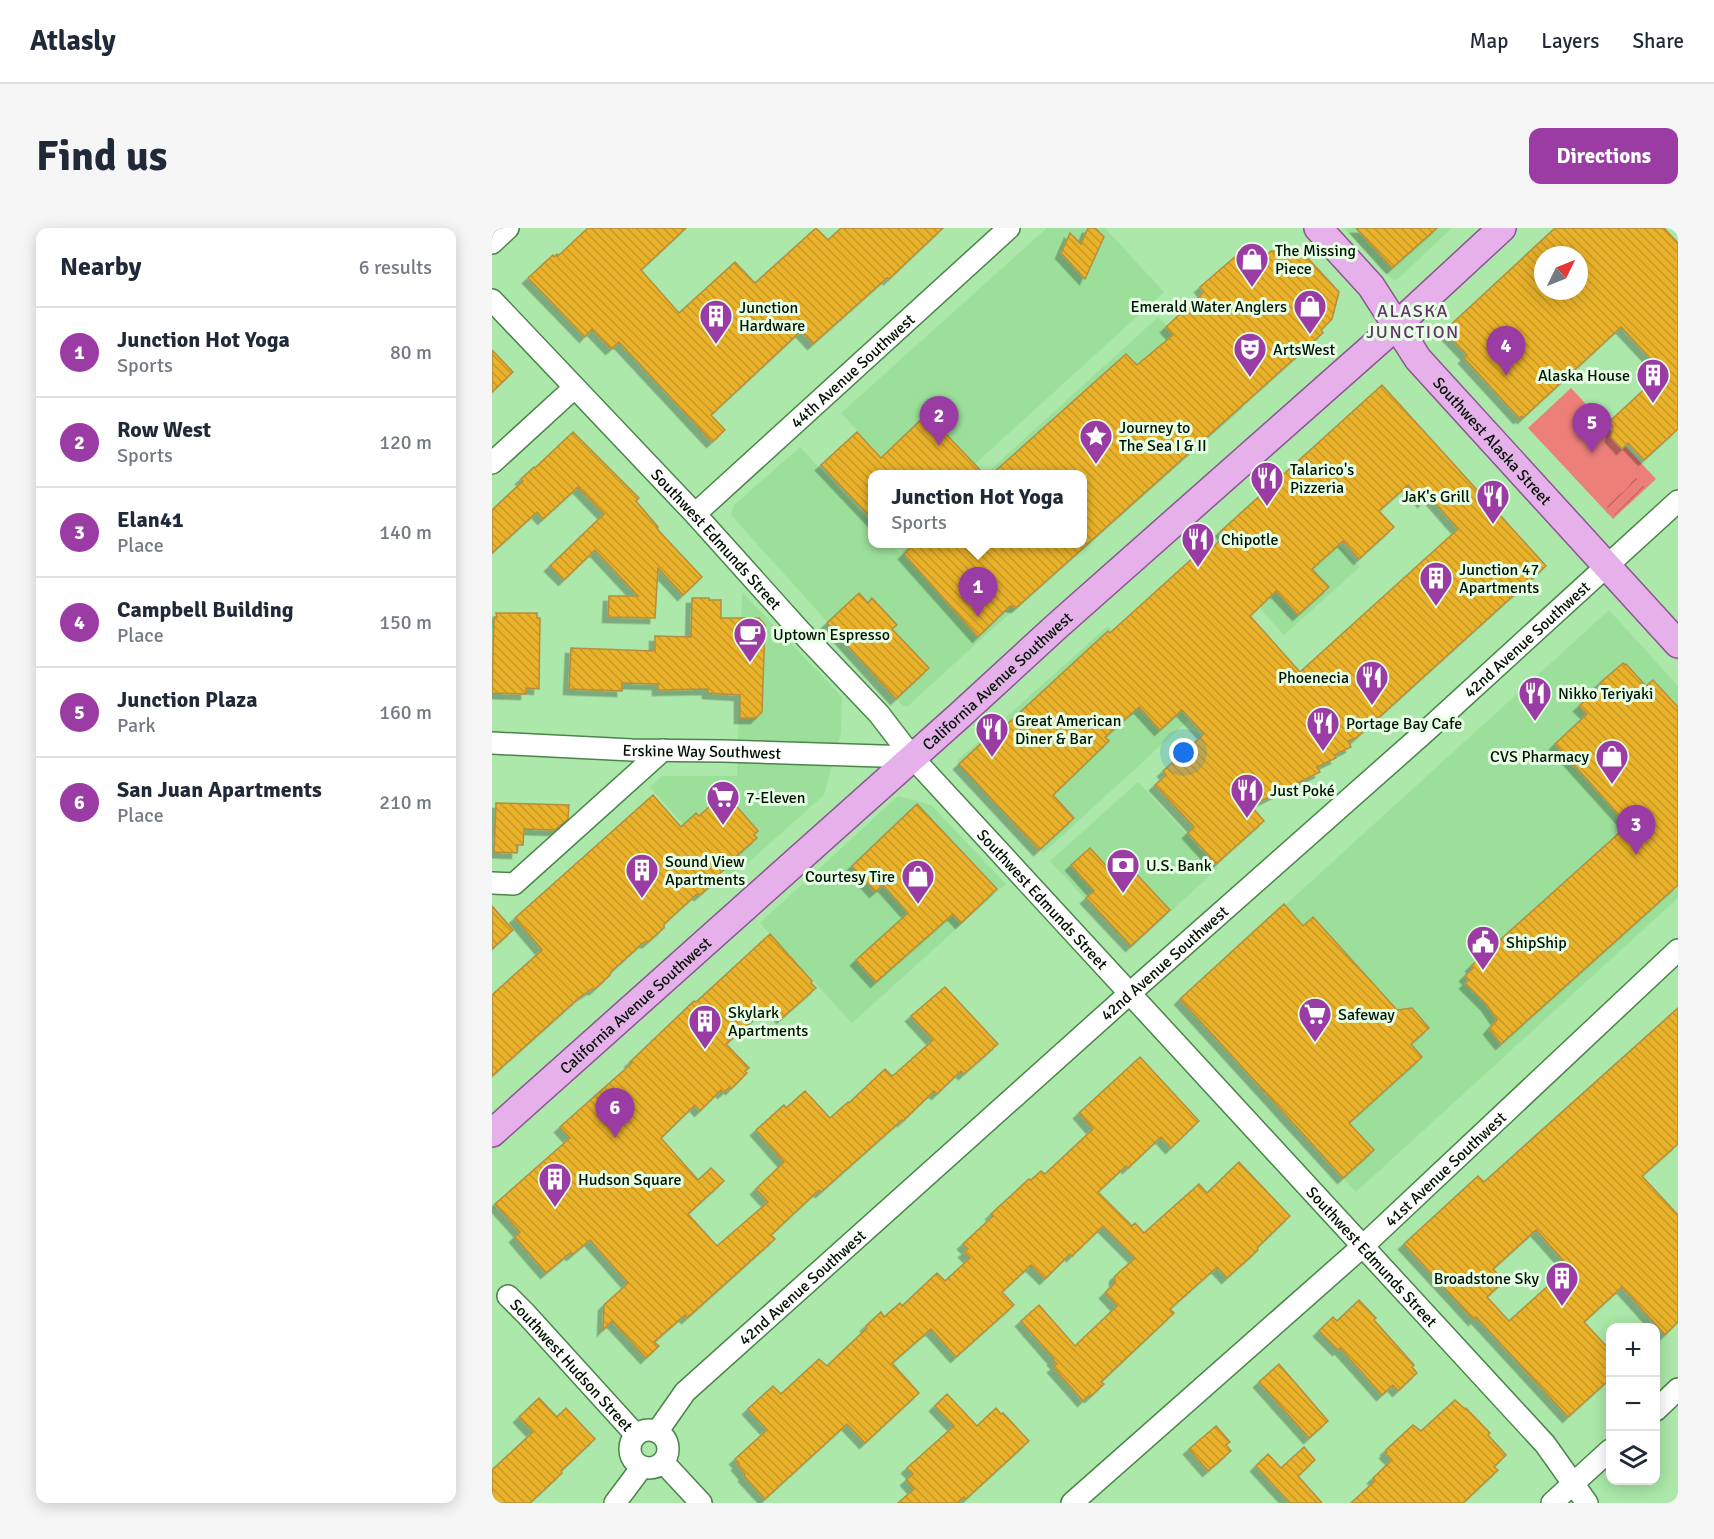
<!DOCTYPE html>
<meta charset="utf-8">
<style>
body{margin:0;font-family:Signika,sans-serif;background:#f6f6f7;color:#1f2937}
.controls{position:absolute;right:18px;bottom:18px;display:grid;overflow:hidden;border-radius:12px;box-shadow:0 3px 15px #0003}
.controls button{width:54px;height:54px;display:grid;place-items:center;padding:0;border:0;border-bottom:2px solid #e0e1e3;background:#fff;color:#1f2937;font:30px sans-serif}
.compass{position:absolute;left:1042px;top:18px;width:54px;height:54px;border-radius:50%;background:#fff;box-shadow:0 3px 15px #0003;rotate:47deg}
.you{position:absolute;left:692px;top:525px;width:21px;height:21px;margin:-15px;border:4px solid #fff;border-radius:50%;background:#1a73e8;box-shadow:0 0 0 9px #1a73e833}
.badge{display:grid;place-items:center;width:39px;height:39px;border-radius:50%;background:#9b3ca5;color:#fff;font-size:20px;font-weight:700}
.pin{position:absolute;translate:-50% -50px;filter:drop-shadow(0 2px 3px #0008)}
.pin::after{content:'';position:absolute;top:32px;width:21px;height:18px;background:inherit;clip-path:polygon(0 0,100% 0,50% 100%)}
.popup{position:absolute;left:376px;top:242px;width:219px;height:78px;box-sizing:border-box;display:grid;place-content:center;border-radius:12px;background:#fff;filter:drop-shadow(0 2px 4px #0005);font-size:20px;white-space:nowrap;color:#747a83}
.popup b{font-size:22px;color:#1f2937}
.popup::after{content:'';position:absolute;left:50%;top:100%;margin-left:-12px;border:12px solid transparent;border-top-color:#fff}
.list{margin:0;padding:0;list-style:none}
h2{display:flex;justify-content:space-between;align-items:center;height:78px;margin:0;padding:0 24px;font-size:26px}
h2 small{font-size:20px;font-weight:400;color:#747a83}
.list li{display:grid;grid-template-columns:39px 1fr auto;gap:18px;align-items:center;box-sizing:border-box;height:90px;padding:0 24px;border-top:2px solid #e0e1e3}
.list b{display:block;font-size:22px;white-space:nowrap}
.list p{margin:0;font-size:20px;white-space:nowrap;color:#747a83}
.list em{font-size:20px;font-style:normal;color:#747a83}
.icon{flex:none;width:33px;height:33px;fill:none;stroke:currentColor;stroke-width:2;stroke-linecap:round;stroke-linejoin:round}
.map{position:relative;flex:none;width:1186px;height:1275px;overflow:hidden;border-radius:12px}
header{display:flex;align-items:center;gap:36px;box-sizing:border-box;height:84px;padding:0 30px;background:#fff;border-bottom:2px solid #e0e1e3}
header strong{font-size:28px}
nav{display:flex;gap:33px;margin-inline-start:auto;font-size:21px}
.intro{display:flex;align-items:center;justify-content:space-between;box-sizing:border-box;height:144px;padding:0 36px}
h1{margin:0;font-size:42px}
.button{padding:15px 27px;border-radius:12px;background:#9b3ca5;color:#fff;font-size:21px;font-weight:700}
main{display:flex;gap:36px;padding:0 36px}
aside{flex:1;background:#fff;border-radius:12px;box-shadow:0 3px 15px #0003}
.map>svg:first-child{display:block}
</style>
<header>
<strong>Atlasly</strong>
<nav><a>Map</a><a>Layers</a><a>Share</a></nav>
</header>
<div class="intro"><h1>Find us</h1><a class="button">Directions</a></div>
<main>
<aside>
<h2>Nearby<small>6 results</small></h2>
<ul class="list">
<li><span class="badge">1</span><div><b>Junction Hot Yoga</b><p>Sports</p></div><em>80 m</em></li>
<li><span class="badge">2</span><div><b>Row West</b><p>Sports</p></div><em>120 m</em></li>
<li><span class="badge">3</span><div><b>Elan41</b><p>Place</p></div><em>140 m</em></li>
<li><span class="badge">4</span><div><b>Campbell Building</b><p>Place</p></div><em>150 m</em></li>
<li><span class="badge">5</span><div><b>Junction Plaza</b><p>Park</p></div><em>160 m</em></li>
<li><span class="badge">6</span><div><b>San Juan Apartments</b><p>Place</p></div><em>210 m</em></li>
</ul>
</aside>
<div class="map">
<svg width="1186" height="1275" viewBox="0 0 1186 1275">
<defs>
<pattern id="garden-furrows" width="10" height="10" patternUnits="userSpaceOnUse" patternTransform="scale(1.5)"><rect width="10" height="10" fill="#ed7f79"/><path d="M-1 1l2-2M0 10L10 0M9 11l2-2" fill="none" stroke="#be6761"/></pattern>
<pattern id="building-back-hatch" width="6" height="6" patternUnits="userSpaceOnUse" patternTransform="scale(1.5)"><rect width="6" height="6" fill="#e9b22b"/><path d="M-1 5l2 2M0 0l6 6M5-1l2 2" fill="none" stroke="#c69825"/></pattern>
<filter id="shadow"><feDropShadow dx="-5.5" dy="5.5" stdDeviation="0" flood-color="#0004"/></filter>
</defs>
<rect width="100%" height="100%" fill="#abe8a9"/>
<!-- built -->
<path fill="#9cdf9b" d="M555,0H613L672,64L472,246H405L349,185Z
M852,0H960L906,51L901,52Z
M666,89L751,180L488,412L416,478H411L239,287L242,277L308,219L381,297V316H398L408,326L419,316H591V246H494Z
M786,250L868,339L792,407L711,318Z
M250,364L350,469L349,505L332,567L239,650L158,559L170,548H245Z
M1117,382L1186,458V670L864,964L689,772Z
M616,398L700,489L551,625L466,538V532Z
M646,554L726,640L639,720L558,633Z
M406,568L439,577L514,656L360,795L268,695Z"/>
<!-- park -->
<path fill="#ed7f79" d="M1079,160L1164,251L1121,291L1036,200Z"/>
<!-- garden -->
<path fill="url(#garden-furrows)" d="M1142,248L1153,259L1123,287L1115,285L1116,269C1130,268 1137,261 1142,248Z"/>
<!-- building -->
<path fill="url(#building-back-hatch)" stroke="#b48f40" stroke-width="1.5" fill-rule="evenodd" filter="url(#shadow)" d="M96,0H194L149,42L187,85L243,34L263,55L324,0L336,12L349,0H451L397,51L395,50L321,116L309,103L219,187L233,202L220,214L127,114L119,121L100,101L93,109L36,50L61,27L62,29L65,26L66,28Z
M596,0H603L612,9L593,51L569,25L578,5L589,16Z
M864,0H945L900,40Z
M1063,0H1172L1186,15V201L1152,232L1136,215L1130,221L1119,209L1121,198L1117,194L1171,144L1129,99L1031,190L1030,188L1027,190L972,130L975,127L952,103ZM1051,27H1087V63H1051Z
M752,21L766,35L779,23L811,25L847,64L840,91L829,102L831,105L562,346L525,379L518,378L486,409L412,326L423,315H591V246H500L634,126L645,137L681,107L674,99L712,64L708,59Z
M0,122L21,144L0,164Z
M890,157L1054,338L864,510L856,513L859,519L842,527L844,530L825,539L828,544L759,578L772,593L724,636L696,605L702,599L663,557L674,547L671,543L712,506L690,482L668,502L647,479L613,509L617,513L561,567L582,590L547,622L467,536L495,510L497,513L616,403L618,405L703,328L707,332L733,308L729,303ZM916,257L931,274L937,268L966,301L808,444L758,388L784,363L806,387L837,359L820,341L851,313L867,331L902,299L887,283Z
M435,186L492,246H381V292L329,237L365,204L389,230Z
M81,204L147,270L144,273L166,299L165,300L167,303L210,349L191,367L166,340L163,390L116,389L117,368H146L103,322L72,352L58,338L112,286L86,259L51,291L45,284L0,325V282L31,253L29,251L42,239L43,240Z
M367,365L376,375L380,370L405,397L400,401L437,440L404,471L335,395Z
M200,370H217V372H229V390H267L273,397L270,484L264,490H248V467L216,465V461L166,462V456L130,455V463L77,461L79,420L163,423V408L199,409Z
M4,385H45V390H48L47,461L34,460V466L0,465L2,389H5Z
M1131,435L1133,437L1134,436L1154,458L1161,452L1186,479V657L1009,816L997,801L1005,792L995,777L973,755L977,752L973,748L981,740L979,738L1136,597L1063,516L1095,486L1087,478L1111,457L1108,455Z
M233,565L266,603L262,607L265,610L232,639L233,641L225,648V652L208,667L205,666L172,696V700L156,714H152L119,744L118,747L103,761H100L88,769L0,848V767L50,722L23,690L161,567L189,599L204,585L207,588Z
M4,575L77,577L76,591L63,602L32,601L31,617H25V625L2,624Z
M425,576L505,661L469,695L461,686L384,754L364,732L416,685L391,657L383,664L360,638Z
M598,620L621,645L633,634L678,682L639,718L594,670L602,663L579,637Z
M792,676L811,698L821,689L905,782L920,780L937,800L919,816L930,829L857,895L882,922L851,950L688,771Z
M0,678L21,702L0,721Z
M278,706L320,753L319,755L324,760L290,790L285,783L282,785L276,779L234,816L257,840L253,843L255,845L239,861L238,859L231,865L229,862L208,883L203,877L169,910L206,952L219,940L232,953L196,986L225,1018L276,974L264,961L292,934L264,902L292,877L294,880L313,863L338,890L356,874L357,875L393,841L400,848L403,846L441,812L419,788L453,759L506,816L472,846L469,843L445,866L442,863L411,893L410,892L329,964L327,962L279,1007L283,1011L195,1090L193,1087L162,1114L167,1118L154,1130L120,1093L111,1102L112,1077L136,1055L98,1012L80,1027L78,1025L54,1045L23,1009L28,1004L3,976L78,910L68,899L140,835L138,834L202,773L204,774Z
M1186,780V916L1150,948L1186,987V1094L1173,1107L1130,1059L1092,1094L1119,1123V1150L1076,1189L984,1089L982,1092L912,1016L986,948L992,954ZM1044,1002L1077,1039L1017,1093L995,1069L1012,1053L1001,1041Z
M648,829L707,893L679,920L669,909L636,940L634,938L606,964L640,998L643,995L652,1005L707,956L715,965L747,934L798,988L765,1020L766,1022L735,1050L725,1039L678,1081L682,1085L609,1154L612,1156L598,1169L597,1167L591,1173L561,1139L565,1136L561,1132L562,1131L529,1093L547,1077L583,1118L625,1078L613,1065L623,1055V1048L643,1030L611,998L580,1028L578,1026L553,1051L539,1037L510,1064L522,1077L464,1129L439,1101L400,1135L427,1165L373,1215L355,1196L273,1271L252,1248L253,1246L245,1237L247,1235L243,1231L275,1202L256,1181L281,1158L289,1166L327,1131L335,1138L375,1100L374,1098L389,1084L392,1089L408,1075L410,1078L445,1045L453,1053L478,1030L472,1024L476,1021L471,1016L501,988L499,986L537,951L539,952L549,943L553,946L601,901L587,885Z
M867,1072L884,1090L882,1092L922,1137L920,1139L925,1145L906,1163L901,1157L890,1167L848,1120L846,1122L827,1103L841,1089L845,1093Z
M787,1136L836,1193L817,1210L767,1154Z
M455,1166L485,1198L504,1180L509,1186L511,1185L537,1213L474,1271L472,1269L465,1275H406L422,1261L414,1252L421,1246L415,1240L462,1198L443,1178Z
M47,1170L65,1189L74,1180L103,1211L69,1243L70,1245L38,1275H0V1242L41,1204L27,1189Z
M963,1172L973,1181L974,1180L998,1205L996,1207L1014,1227L1002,1239L1006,1242L971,1275H859L883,1253L881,1250L900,1232L893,1225L895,1224L894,1222L921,1197L929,1203Z
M724,1198L738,1214L734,1217L739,1223L716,1243L697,1221Z
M812,1219L823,1232L806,1248L830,1275H798L764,1238L776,1226L789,1240Z"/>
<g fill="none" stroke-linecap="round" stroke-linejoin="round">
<defs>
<g id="minor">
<path d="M0,15L16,0"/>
<path id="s1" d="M0,72L203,286L309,404L387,486L420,529L443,554L1053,1216L1095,1275"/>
<path d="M0,235L82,160"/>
<path id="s2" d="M203,286L517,0"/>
<path id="s3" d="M0,515L140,522L232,523L420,529"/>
<path d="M0,655L22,656L171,522"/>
<path id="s4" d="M16,1068L34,1086L144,1207"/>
<path d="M1164,1182L1186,1161"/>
<circle cx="157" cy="1221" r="19"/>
<path id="s5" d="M165,1204L193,1164L637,766L933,504L1186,273"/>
<path d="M171,1234L209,1275"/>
<path d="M123,1275L150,1239"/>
<path id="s6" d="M580,1275L871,1018L1186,722"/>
<path d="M1060,1275L1118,1222"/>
</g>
<g id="major">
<path id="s7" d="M826,0L879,58L926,131L1186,416"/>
<path id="s8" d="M0,905L467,488L565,398L904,98L1010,0"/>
</g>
</defs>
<!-- minor casing -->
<use href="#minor" stroke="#4b854b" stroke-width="24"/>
<!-- major casing -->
<use href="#major" stroke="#8a5690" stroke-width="30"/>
<!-- minor -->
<use href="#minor" stroke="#fff" stroke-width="21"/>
<!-- major -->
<use href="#major" stroke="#e6b0eb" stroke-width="27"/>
</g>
<!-- icons -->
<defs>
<symbol id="shop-pin" viewBox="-11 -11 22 30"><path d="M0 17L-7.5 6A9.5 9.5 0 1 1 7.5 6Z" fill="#9b3ca5" stroke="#e6ffe5"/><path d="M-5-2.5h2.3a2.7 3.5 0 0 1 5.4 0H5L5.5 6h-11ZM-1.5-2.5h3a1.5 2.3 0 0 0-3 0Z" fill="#fff"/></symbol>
<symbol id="building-pin" viewBox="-11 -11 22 30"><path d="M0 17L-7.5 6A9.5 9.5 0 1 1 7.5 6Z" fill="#9b3ca5" stroke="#e6ffe5"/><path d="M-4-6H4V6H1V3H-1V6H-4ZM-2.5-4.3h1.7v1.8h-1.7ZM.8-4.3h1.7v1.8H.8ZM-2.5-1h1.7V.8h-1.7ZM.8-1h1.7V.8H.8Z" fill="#fff"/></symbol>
<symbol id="theatre-pin" viewBox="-11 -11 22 30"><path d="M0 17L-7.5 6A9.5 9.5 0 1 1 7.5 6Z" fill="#9b3ca5" stroke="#e6ffe5"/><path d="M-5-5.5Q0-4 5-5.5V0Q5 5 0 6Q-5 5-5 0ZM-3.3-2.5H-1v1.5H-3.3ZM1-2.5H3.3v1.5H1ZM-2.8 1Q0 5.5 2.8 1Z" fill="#fff"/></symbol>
<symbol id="sight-pin" viewBox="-11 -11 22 30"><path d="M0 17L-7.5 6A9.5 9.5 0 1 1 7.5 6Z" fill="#9b3ca5" stroke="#e6ffe5"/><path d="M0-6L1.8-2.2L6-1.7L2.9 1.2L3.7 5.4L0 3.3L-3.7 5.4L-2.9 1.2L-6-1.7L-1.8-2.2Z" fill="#fff"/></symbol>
<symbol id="restaurant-pin" viewBox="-11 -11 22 30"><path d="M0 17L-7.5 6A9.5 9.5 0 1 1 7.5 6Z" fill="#9b3ca5" stroke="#e6ffe5"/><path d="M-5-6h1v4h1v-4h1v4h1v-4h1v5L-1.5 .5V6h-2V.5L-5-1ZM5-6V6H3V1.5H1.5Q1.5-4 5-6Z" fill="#fff"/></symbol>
<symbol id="cafe-pin" viewBox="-11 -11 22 30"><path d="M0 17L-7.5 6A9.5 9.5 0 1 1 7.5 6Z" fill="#9b3ca5" stroke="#e6ffe5"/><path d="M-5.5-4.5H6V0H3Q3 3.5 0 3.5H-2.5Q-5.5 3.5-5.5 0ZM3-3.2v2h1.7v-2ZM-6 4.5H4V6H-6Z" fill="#fff"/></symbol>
<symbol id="supermarket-pin" viewBox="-11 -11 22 30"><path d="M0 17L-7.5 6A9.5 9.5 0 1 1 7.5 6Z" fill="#9b3ca5" stroke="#e6ffe5"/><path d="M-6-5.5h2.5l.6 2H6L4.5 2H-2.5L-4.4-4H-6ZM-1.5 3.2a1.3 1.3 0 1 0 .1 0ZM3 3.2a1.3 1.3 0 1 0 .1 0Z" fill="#fff"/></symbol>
<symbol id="bank-pin" viewBox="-11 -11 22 30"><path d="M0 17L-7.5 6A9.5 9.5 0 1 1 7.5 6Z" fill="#9b3ca5" stroke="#e6ffe5"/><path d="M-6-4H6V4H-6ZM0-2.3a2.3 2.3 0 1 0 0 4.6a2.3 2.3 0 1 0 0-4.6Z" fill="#fff"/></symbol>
<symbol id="civic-pin" viewBox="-11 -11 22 30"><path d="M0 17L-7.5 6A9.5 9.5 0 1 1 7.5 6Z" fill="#9b3ca5" stroke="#e6ffe5"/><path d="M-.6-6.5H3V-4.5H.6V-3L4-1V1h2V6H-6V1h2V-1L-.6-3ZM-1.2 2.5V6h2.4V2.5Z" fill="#fff"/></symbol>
</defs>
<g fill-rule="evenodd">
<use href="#shop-pin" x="741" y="12" width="38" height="52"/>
<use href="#shop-pin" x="799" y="59" width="38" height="52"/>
<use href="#building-pin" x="205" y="69" width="38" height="52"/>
<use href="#theatre-pin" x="739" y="102" width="38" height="52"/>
<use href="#building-pin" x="1142" y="128" width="38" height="52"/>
<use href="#sight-pin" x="585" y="189" width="38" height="52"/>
<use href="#restaurant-pin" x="756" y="231" width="38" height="52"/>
<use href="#restaurant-pin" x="982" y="249" width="38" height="52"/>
<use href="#restaurant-pin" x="687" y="292" width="38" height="52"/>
<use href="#building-pin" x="925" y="331" width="38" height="52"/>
<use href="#cafe-pin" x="239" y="387" width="38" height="52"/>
<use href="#restaurant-pin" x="861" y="430" width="38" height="52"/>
<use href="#restaurant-pin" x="1024" y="446" width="38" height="52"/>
<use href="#restaurant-pin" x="812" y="476" width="38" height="52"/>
<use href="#restaurant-pin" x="481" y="482" width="38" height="52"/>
<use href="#shop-pin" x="1101" y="509" width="38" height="52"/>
<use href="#restaurant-pin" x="736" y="543" width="38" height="52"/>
<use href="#supermarket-pin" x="212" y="550" width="38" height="52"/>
<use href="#bank-pin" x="612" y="618" width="38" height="52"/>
<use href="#building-pin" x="131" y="623" width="38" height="52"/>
<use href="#shop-pin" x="407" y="629" width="38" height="52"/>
<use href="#civic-pin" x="972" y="695" width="38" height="52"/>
<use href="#supermarket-pin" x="804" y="767" width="38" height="52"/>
<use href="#building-pin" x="194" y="774" width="38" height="52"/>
<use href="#building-pin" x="44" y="932" width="38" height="52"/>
<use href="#building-pin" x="1051" y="1031" width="38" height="52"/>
</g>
<g text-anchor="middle" stroke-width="6" stroke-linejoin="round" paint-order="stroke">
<!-- poi labels -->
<g font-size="16" fill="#001200" stroke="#e6ffe5" text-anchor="start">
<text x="783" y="28">The Missing<tspan x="783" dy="18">Piece</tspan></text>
<text x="795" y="84" text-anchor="end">Emerald Water Anglers</text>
<text x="247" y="85">Junction<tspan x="247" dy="18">Hardware</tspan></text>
<text x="781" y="127">ArtsWest</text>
<text x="1138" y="153" text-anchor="end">Alaska House</text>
<text x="627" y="205">Journey to<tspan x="627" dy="18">The Sea I &amp; II</tspan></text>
<text x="798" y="247">Talarico's<tspan x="798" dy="18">Pizzeria</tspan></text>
<text x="978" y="274" text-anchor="end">JaK's Grill</text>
<text x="729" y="317">Chipotle</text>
<text x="967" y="347">Junction 47<tspan x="967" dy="18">Apartments</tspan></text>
<text x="281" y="412">Uptown Espresso</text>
<text x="857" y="455" text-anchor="end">Phoenecia</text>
<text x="1066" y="471">Nikko Teriyaki</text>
<text x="523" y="498">Great American<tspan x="523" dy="18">Diner &amp; Bar</tspan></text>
<text x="854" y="501">Portage Bay Cafe</text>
<text x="1097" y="534" text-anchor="end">CVS Pharmacy</text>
<text x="778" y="568">Just Poké</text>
<text x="254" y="575">7-Eleven</text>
<text x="173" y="639">Sound View<tspan x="173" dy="18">Apartments</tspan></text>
<text x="654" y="643">U.S. Bank</text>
<text x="403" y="654" text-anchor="end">Courtesy Tire</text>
<text x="1014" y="720">ShipShip</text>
<text x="236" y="790">Skylark<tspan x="236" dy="18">Apartments</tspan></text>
<text x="846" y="792">Safeway</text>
<text x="86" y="957">Hudson Square</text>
<text x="1047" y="1056" text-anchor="end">Broadstone Sky</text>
</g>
<!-- street labels -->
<g font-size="16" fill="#001200" stroke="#e6ffe5">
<text dy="6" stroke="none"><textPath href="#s2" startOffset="213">44th Avenue Southwest</textPath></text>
<text dy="6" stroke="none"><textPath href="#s7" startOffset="276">Southwest Alaska Street</textPath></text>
<text dy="6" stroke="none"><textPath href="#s1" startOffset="328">Southwest Edmunds Street</textPath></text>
<text dy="6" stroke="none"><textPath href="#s5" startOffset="1178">42nd Avenue Southwest</textPath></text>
<text dy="6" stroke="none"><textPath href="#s8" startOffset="678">California Avenue Southwest</textPath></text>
<text dy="6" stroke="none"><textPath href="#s3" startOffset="210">Erskine Way Southwest</textPath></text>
<text dy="6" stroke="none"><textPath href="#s1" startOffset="814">Southwest Edmunds Street</textPath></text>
<text dy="6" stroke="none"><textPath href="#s5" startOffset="692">42nd Avenue Southwest</textPath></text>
<text dy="6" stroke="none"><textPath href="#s8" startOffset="192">California Avenue Southwest</textPath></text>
<text dy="6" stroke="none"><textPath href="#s6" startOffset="501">41st Avenue Southwest</textPath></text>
<text dy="6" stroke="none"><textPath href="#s1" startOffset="1300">Southwest Edmunds Street</textPath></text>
<text dy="6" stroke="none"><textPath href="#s5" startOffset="206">42nd Avenue Southwest</textPath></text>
<text dy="6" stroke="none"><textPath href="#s4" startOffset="94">Southwest Hudson Street</textPath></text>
</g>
<!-- neighbourhood labels -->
<g font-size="18" letter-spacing="1.5" fill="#643568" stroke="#e6ffe5">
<text x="921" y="89">ALASKA<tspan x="921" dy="21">JUNCTION</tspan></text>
</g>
</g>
</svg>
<div class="controls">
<button>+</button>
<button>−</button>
<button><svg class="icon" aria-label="layers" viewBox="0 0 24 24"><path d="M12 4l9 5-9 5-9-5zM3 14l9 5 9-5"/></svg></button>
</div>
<svg class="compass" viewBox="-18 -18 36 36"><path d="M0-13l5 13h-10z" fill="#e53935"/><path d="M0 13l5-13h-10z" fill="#747a83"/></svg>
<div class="you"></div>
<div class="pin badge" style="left:486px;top:389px">1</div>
<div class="popup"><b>Junction Hot Yoga</b>Sports</div>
<div class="pin badge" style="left:447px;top:218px">2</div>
<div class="pin badge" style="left:1144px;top:627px">3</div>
<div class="pin badge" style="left:1014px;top:148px">4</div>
<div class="pin badge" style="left:1100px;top:225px">5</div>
<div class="pin badge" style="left:123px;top:910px">6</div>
</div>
</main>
